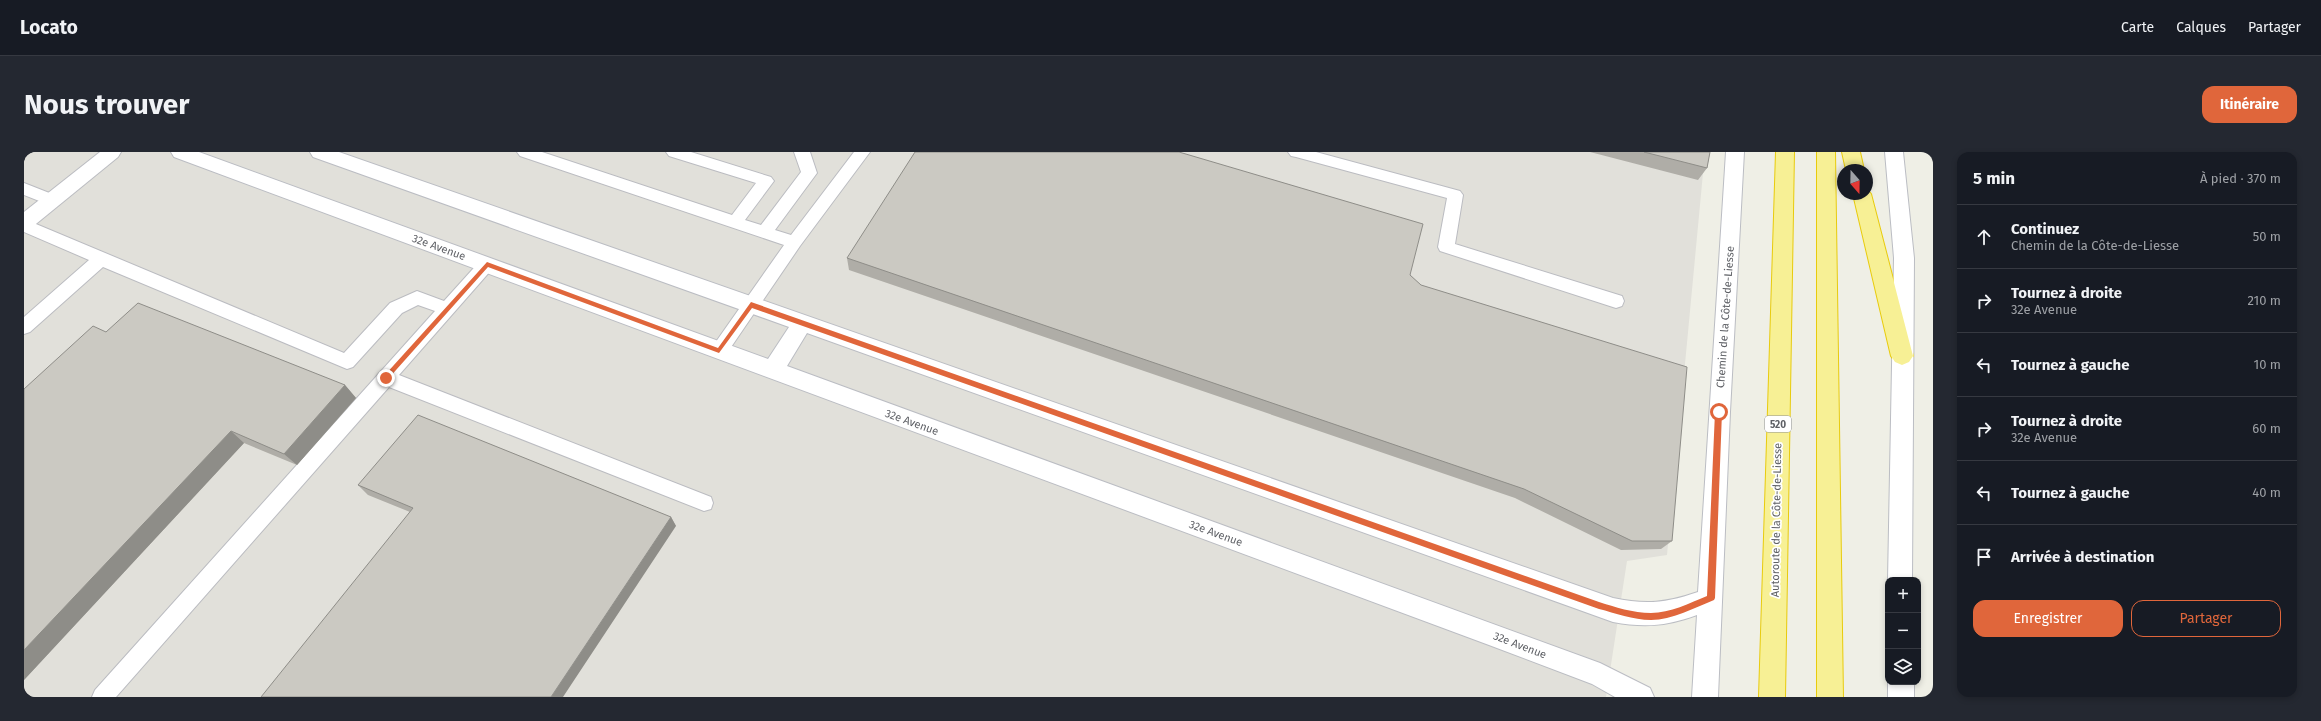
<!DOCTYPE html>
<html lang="fr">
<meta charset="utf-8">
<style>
body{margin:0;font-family:"Fira Sans",sans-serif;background:#242831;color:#f1f3f6}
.controls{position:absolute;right:12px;bottom:12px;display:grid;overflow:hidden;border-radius:8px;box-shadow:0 2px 6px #0003}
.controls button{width:36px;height:36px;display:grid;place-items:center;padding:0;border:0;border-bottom:1px solid #363941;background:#171b24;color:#f1f3f6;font:20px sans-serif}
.compass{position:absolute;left:1813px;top:12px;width:36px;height:36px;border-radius:50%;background:#171b24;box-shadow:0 2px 6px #0003;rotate:160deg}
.stop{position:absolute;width:12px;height:12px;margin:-9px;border:3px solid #e0663b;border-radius:50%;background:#fff}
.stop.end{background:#e0663b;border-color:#fff;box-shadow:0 1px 4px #0008}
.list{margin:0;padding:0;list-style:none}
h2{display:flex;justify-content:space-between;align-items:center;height:52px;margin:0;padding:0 16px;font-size:17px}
h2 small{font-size:13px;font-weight:400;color:#9ea1a6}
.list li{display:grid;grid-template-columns:26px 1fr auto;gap:12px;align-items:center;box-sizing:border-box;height:64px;padding:0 16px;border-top:1px solid #363941}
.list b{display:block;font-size:15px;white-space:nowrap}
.list p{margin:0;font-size:13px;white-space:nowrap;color:#9ea1a6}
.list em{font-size:13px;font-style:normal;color:#9ea1a6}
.actions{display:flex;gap:8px;padding:12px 16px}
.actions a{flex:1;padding:9px 0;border:1px solid #e0663b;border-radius:12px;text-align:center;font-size:14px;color:#e0663b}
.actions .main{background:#e0663b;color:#fff}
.icon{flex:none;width:22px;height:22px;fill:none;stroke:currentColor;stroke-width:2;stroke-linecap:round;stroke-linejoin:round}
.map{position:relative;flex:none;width:1909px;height:545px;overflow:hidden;border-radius:12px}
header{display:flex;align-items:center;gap:24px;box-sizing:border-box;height:56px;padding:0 20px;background:#171b24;border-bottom:1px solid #363941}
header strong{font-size:19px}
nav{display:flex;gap:22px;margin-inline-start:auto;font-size:14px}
.intro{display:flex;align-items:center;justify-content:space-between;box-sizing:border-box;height:96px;padding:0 24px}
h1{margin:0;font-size:28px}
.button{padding:10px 18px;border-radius:12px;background:#e0663b;color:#fff;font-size:14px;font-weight:700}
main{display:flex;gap:24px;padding:0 24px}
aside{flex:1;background:#171b24;border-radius:12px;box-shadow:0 2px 6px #0003}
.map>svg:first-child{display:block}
</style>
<header>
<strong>Locato</strong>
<nav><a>Carte</a><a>Calques</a><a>Partager</a></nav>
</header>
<div class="intro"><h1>Nous trouver</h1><a class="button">Itinéraire</a></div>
<main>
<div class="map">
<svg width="1909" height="545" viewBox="0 0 1909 545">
<rect width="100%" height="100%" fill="#efefe6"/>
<!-- industrial -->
<path fill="#e1e0da" d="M0,0H1681L1643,403L1603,409L1582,545H0Z"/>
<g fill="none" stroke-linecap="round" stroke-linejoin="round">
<defs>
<path id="lane" d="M493,0H518L708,63L732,31L645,4L642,0H667L747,25L750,29L747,33L721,68L737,73L777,20L770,0H786L793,21L751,78L767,83L830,0H846L776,94L701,204L695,206L689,204L686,199L689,194L760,93L496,4Z
M1264,0H1292L1436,39L1439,43L1431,92L1598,144L1600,149L1598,154L1592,156L1416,99L1414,95L1423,46L1272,5L1267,4Z
M0,31L33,44L36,48L33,52L28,54L0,43Z
M0,67L320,201L366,151L393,139L420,149L457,108L463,106L469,108L471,112L469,116L375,223L687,345L689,351L687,357L680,359L365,235L92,545H68L71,538L411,159L394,153L378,161L329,215L323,217L79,115L6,180L0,182V165L65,108L0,80Z"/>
<path id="street" d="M76,0H97L94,5L7,76L0,78V60Z"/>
<path id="secondary" d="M147,0H175L744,207L765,175L289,5L286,0H315L1589,446C1622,453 1642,451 1674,440L1702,0H1720L1706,260L1694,545H1668L1673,463C1643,474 1620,476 1589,470L783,181L763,214L1576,511L1626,536L1630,545H1591L1568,532L1465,493L150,5Z
M1861,0H1879L1890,106L1888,428H1864L1870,106Z
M1864,530H1890V545H1864Z"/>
<path id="highway" d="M1752,0H1770L1761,545H1735Z
M1793,0H1811L1819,545H1793Z
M1818,0H1836L1840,18H1822Z
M1843,37L1847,42L1889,204L1885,210L1878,213L1871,210L1867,204L1829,42H1843Z"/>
</defs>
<!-- lane casing -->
<use href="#lane" stroke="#bbbcc1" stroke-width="2"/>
<!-- street casing -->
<use href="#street" stroke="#bbbcc1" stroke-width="2"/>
<!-- secondary casing -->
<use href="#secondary" stroke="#bbbdc3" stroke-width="2"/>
<!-- highway casing -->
<use href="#highway" stroke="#e8cb0d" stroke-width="2"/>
<!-- lane -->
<use href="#lane" fill="#fff" fill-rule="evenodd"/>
<!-- street -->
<use href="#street" fill="#fff" fill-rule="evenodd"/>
<!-- secondary -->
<use href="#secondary" fill="#fff" fill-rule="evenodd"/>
<!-- highway -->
<use href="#highway" fill="#f7f095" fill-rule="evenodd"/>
</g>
<!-- wall -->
<path fill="#afada7" d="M1566,0H1686L1683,16L1674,28Z
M823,106L1386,123L1648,389L1637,397L1597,398L1491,346L825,118Z
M82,180L321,233L332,246L273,313L220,291L0,528V237Z
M334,333L647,365L652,374L386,360L344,343Z"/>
<!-- shaded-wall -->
<path fill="#8e8d88" d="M321,233L332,246L273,313L260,302Z
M207,279L220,291L0,528V498Z
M647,365L652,374L539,545H527Z"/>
<!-- building -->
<path fill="#cbc9c2" stroke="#8e8d88" d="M891,0H1155L1399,72L1386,123L1397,133L1663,215L1648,389H1608L1500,337L823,106Z
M1620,0H1686L1683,16Z
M114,151L321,233L260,302L207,279L0,498V237L69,174L82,180Z
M394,263L647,365L527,545H237L389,356L334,333Z"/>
<!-- route -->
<path fill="#e0663b" d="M463,110L694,196L727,150L1575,450C1591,455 1609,461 1627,461C1646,461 1666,451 1683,444L1691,260L1695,257L1698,260L1691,446L1690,448C1670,456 1648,468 1627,468C1609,468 1591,461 1575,457L728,156L695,201L464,115L364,227H360V224Z"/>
<g text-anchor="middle" stroke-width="3.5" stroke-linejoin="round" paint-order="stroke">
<!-- shield labels -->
<rect fill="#fff" stroke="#8e9093" stroke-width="1" x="1741" y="264" width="26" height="16" rx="3"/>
<g font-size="10" font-weight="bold" fill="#5e6065">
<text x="1754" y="276">520</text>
</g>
<!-- street labels -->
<g font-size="11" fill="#5e6065" stroke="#fff">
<text transform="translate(415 95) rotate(20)" y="4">32e Avenue</text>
<text transform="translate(1701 165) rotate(-86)" y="4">Chemin de la Côte-de-Liesse</text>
<text transform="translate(888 270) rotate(20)" y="4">32e Avenue</text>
<text transform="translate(1752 368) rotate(-89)" y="4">Autoroute de la Côte-de-Liesse</text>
<text transform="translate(1192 381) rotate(20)" y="4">32e Avenue</text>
<text transform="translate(1496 493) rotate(21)" y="4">32e Avenue</text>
</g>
</g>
</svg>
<div class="controls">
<button>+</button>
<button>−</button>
<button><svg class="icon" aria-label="layers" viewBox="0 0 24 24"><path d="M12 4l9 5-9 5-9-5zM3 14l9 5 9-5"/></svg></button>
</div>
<svg class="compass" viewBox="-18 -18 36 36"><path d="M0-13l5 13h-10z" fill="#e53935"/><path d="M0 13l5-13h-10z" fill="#9ea1a6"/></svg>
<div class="stop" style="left:1695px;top:260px"></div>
<div class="stop end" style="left:362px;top:226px"></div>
</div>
<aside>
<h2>5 min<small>À pied · 370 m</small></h2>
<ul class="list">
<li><svg class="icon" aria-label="ahead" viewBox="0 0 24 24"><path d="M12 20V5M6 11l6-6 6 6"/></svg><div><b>Continuez</b><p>Chemin de la Côte-de-Liesse</p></div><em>50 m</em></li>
<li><svg class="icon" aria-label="right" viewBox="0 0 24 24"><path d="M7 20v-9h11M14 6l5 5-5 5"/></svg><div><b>Tournez à droite</b><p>32e Avenue</p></div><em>210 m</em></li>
<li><svg class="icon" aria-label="left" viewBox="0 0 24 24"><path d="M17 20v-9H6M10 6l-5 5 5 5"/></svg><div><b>Tournez à gauche</b></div><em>10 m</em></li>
<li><svg class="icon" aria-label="right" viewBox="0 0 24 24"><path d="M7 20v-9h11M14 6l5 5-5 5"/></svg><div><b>Tournez à droite</b><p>32e Avenue</p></div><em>60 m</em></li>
<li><svg class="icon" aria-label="left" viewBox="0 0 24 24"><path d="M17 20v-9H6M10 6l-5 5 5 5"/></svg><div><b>Tournez à gauche</b></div><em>40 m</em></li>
<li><svg class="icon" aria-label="arrive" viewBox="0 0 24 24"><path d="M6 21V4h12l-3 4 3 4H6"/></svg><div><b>Arrivée à destination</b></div></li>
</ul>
<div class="actions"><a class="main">Enregistrer</a><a>Partager</a></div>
</aside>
</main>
